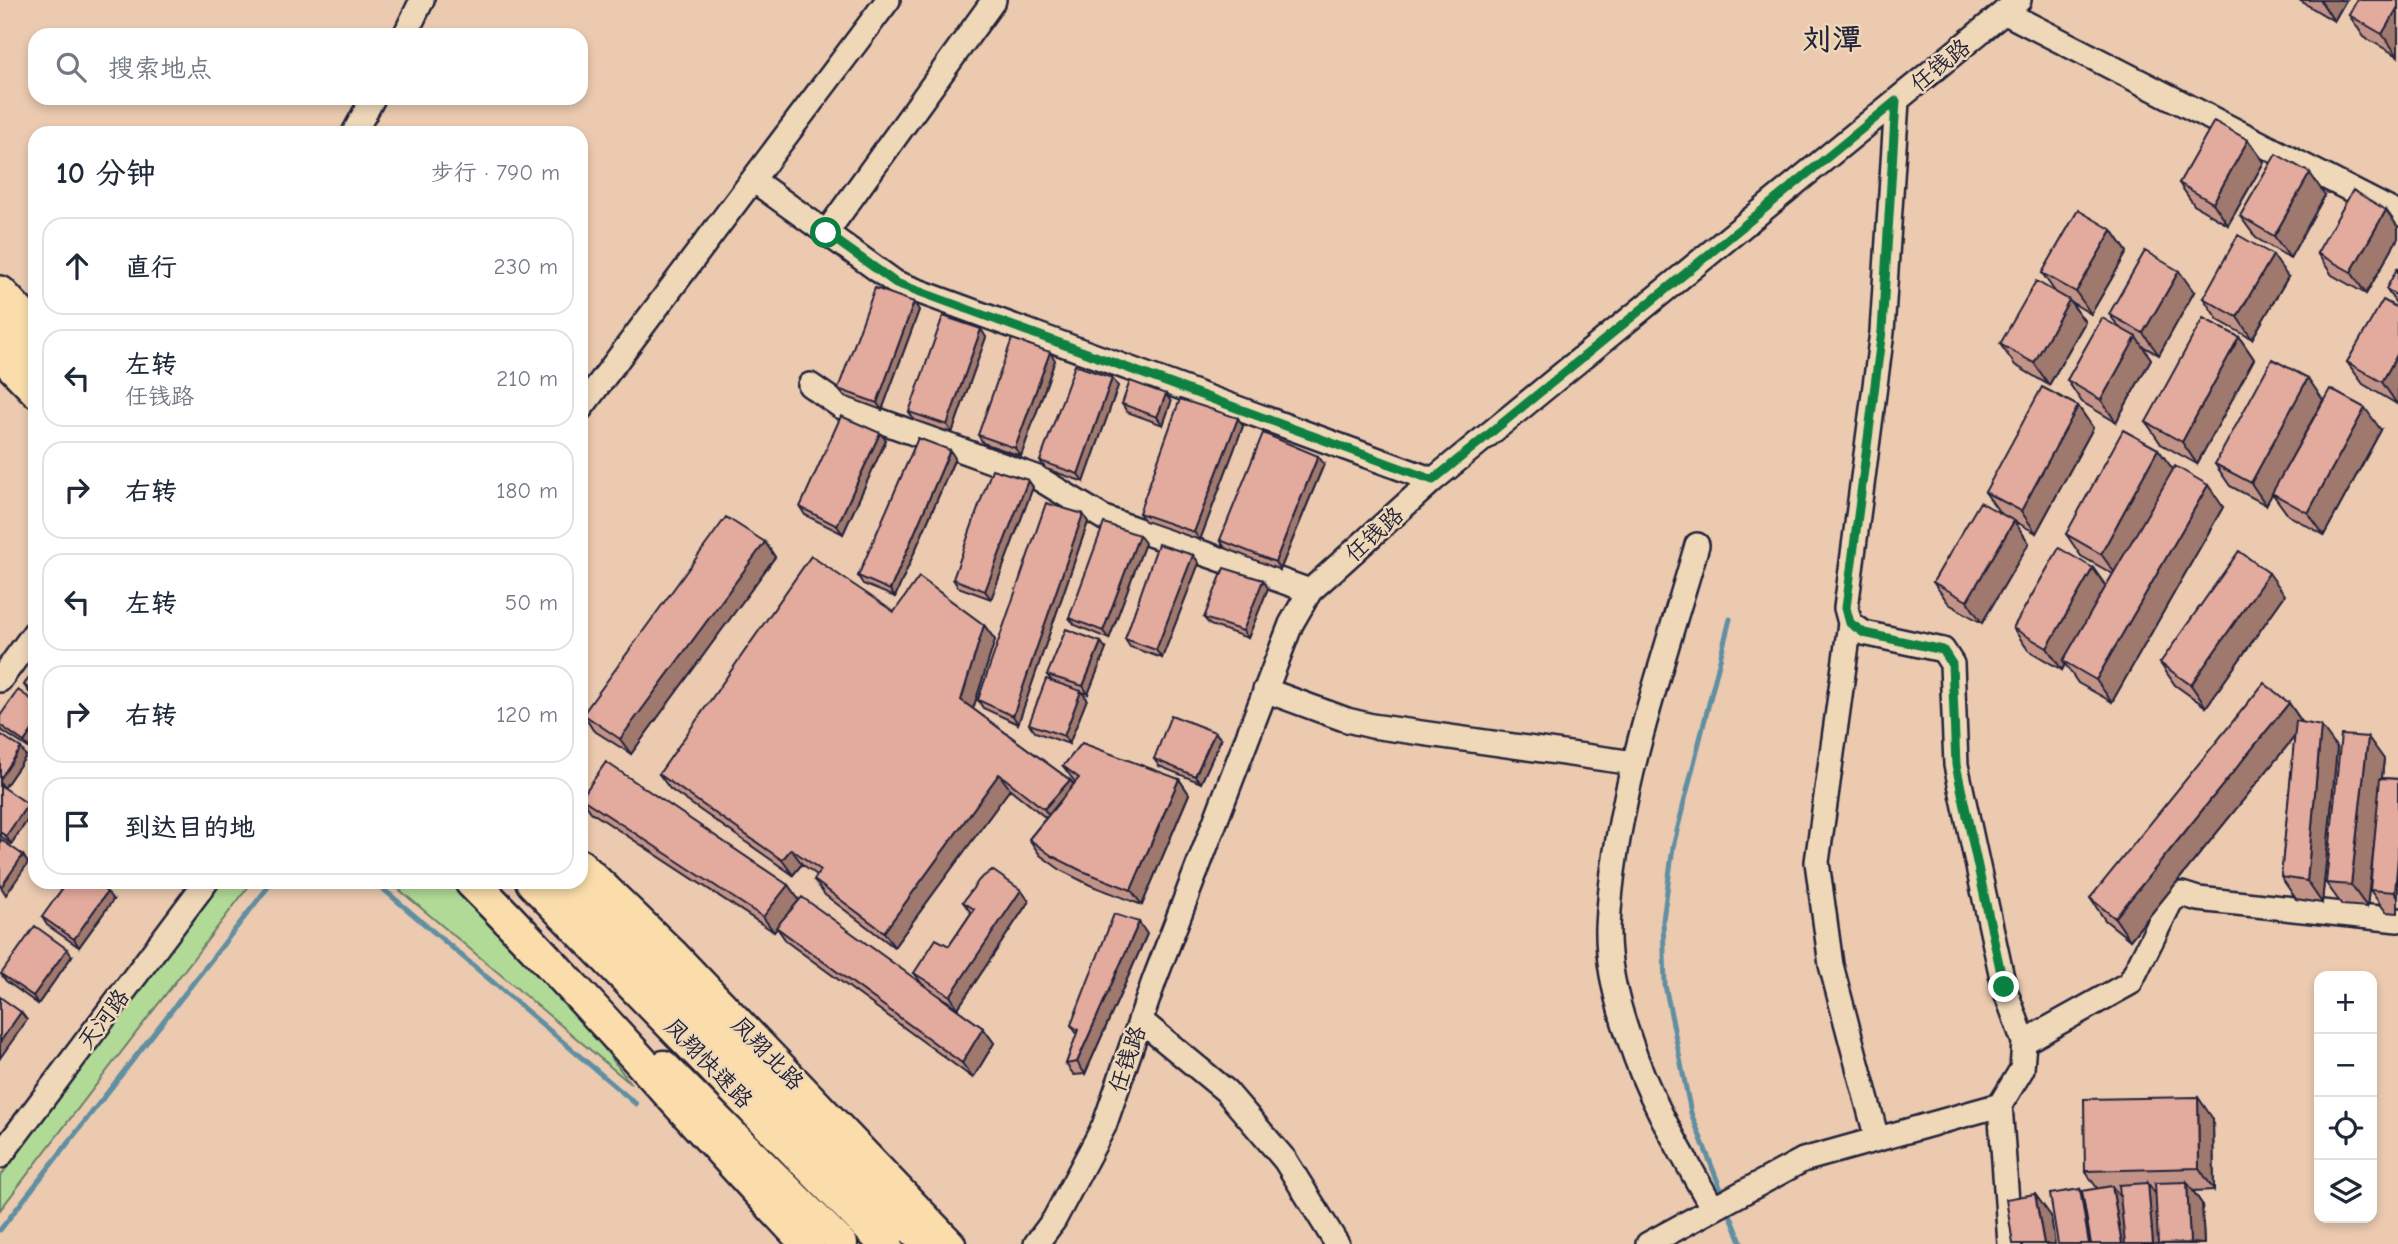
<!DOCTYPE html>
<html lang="zh">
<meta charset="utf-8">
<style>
body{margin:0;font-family:"Comic Neue","LXGW WenKai TC",sans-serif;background:#f2f2f3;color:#1f2937}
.controls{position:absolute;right:21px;bottom:21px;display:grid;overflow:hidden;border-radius:14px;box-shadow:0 4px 10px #0003}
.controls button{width:63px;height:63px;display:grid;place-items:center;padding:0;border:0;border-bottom:2px solid #e0e1e3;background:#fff;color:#1f2937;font:35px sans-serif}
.stop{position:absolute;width:21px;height:21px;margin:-16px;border:5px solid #0b8043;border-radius:50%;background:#fff}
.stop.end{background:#0b8043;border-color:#fff;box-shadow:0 2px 7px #0008}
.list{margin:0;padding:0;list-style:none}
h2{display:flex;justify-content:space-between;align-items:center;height:91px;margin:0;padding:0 28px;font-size:30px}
h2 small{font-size:23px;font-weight:400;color:#747a83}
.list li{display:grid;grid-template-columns:46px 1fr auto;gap:21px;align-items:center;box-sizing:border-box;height:98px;margin:0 14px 14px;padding:0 14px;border:2px solid #e0e1e3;border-radius:21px}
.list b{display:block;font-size:26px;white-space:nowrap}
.list p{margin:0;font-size:23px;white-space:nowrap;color:#747a83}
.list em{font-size:23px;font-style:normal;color:#747a83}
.icon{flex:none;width:38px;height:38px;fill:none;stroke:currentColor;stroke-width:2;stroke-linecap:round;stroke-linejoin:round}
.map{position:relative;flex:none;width:2398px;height:1244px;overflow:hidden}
.search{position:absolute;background:#fff;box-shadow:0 4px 10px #0003;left:28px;top:28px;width:560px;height:77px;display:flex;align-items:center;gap:18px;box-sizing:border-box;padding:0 24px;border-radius:21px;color:#747a83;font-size:26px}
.panel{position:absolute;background:#fff;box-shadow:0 4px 10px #0003;left:28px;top:126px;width:560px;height:763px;border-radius:21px}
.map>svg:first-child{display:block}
</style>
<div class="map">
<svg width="2398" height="1244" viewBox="0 0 2398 1244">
<rect width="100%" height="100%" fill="#ebcab0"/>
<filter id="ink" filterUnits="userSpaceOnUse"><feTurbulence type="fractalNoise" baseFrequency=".0143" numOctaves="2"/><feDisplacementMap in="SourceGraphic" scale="14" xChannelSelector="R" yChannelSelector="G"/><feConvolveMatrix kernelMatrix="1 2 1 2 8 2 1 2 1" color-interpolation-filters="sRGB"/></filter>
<g filter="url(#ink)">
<!-- green -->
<path fill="#b1da97" stroke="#6a7e69" stroke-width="2" d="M222,882H252L0,1210V1177L111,1025Z
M390,882H459L561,991L631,1084Z"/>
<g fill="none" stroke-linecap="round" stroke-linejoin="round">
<!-- stream -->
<path stroke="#608fa2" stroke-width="5" d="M375,882L636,1104
M1723,1195L1691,1113L1665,985L1663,920L1673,847L1730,619
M1727,1207L1742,1244
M0,1230L272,882"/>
<defs>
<path id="minor" d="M2004,12L2398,214
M405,35L422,0
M354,133L373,98
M753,180L896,283L1433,480
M826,233L994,0
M810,385L842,407L1038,478L1104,518L1310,591
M581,408L888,0
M1697,545C1662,667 1614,798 1608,927C1607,963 1618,1007 1630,1041C1649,1100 1682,1153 1712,1207
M1850,623L1817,862L1831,965L1877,1139
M0,680L35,632
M1265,690L1347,720L1372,726L1634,763
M1140,1020L1226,1091L1285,1160L1337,1244
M2024,1042L2130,983L2171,901L2182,894L2198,899L2398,920
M2000,1105L2010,1244
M0,1156L206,882
M1036,1244L1054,1220L1104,1126L1154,981L1291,624L1310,591L1433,480L2019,0
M1648,1244L1803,1160L2000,1105L2022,1069L2024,1042L2004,987L1956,765L1952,664L1943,650L1864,633L1850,623L1846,608L1882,332L1897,101"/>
<path id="major" d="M2,358L35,392
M581,864L672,952L951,1244
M664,1065L843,1244"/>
<path id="highway" d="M0,293L35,330
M0,335L35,371
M472,882C588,999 695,1124 808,1244
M533,882L886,1244
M576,882L929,1244"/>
</defs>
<!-- minor casing -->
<use href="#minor" stroke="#22223b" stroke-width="28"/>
<!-- major casing -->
<use href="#major" stroke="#22223b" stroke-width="33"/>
<!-- highway casing -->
<use href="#highway" stroke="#22223b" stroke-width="38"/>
<!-- minor -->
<use href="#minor" stroke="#efd8b8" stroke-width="23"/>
<!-- major -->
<use href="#major" stroke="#faddab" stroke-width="28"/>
<!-- highway -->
<use href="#highway" stroke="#faddab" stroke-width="33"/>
</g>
<!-- wall -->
<path fill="#c39387" stroke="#22223b" stroke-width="2" d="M2299,0H2346L2334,21Z
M2398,0V56L2364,37L2349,15Z
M2248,140L2264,162L2228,225L2194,205L2179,183Z
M2325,195L2290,258L2256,238L2240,216Z
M2386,210L2398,227V238L2366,294L2332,275L2317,253Z
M2112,230L2127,252L2091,314L2071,302L2085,322L2049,385L2015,365L2000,344L2056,293L2042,273Z
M2288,277L2252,339L2218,320L2203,298Z
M2386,289L2398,296V306Z
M2194,292L2159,355L2142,346L2151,359L2116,422L2082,402L2067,380L2119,327L2109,314Z
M2398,308V402L2397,404L2363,384L2347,362Z
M919,310L882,410L844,396L838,389Z
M986,337L952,433L914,420L909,412Z
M2239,337L2254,359L2197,464L2161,444L2146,422Z
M1055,360L1021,456L983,443L978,435Z
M1118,386L1084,482L1046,469L1040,461Z
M1166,394L1171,402L1163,425L1127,412L1122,404Z
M2323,400L2266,505L2230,486L2215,464Z
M2078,406L2093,428L2036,533L2000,513L1985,492Z
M1243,426L1200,540L1145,521L1139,513Z
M2381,430L2324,535L2288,515L2272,493Z
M880,433L886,440L843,534L805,515L800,507Z
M2158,449L2173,470L2223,507L2112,702L2078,683L2065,664L2062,670L2028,650L2013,628L2093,568L2106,586L2113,574L2081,556L2066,534Z
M955,458L895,597L863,584L858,576Z
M1324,464L1280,570L1225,548L1220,540Z
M1028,480L1033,487L991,599L958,587L953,579Z
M1083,514L1088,522L1018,724L983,708L978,700Z
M2014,521L2029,543L1982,623L1949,604L1933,582Z
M765,542L775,557L631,754L593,730L583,714Z
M1145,543L1109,639L1075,625L1069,618Z
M1193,555L1199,563L1162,658L1130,647L1125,639Z
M1263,580L1268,588L1248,638L1210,625L1204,618Z
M2285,595L2206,707L2175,685L2160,663Z
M894,612L984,625L995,640L973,709L1070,780L1074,784L1075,782L1063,766L1179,779L1189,794L1142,905L1090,885L1062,871L1040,855L1029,839L1046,818L1010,789L894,947L825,895L814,880L817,875L802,864L793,875L670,789L659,774Z
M1106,649L1088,694L1082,692L1087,699L1069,744L1035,732L1029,724L1052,681L1047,675Z
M35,668V697L29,692L24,685Z
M35,702L30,749L1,730L0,728V716Z
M2289,703L2302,722L2337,748L2322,903L2296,899L2281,877L2295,736L2130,940L2105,920L2090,898Z
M0,734L26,756L4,788L33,812L11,844L0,836Z
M1221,739L1201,783L1159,766L1154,759Z
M2384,759L2382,778L2398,779V913L2386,912L2370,890L2376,827L2367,907L2342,905L2326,883Z
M581,798L788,885L799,900L791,910L922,984L914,973L949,946L971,913L963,902L1029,901L958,1008L923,985L983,1028L994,1043L973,1078L787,942L777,928L774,932L591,812Z
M109,882H124L119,889Z
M113,900L79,947L47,925L42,917Z
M1147,934L1085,1074L1074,1075L1066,1064L1077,1034L1071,1025Z
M72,956L38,1004L6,981L1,974Z
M2213,1119L2214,1190L2193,1191L2202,1204L2204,1244H2058L2080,1189L2083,1194L2097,1188L2085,1171Z"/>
<!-- shaded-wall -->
<path fill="#9f786e" stroke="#22223b" stroke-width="2" d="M2320,0H2346L2334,21Z
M2398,7V56L2382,34Z
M2248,140L2264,162L2228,225L2213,203Z
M2310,173L2325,195L2290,258L2274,236Z
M2386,210L2398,227V238L2366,294L2351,272Z
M2112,230L2127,252L2091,314L2076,292Z
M2273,255L2288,277L2252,339L2237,317Z
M2179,271L2194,292L2159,355L2143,333Z
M2069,300L2085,322L2049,385L2034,363Z
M914,302L919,310L882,410L877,403Z
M981,329L986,337L952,433L947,425Z
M2136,337L2151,359L2116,422L2101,400Z
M2239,337L2254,359L2197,464L2182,442Z
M1050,352L1055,360L1021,456L1015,448Z
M2398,353V402L2397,404L2382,382Z
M1112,378L1118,386L1084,482L1078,474Z
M2308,378L2323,400L2266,505L2251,483Z
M1166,394L1171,402L1163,425L1157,417Z
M2078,406L2093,428L2036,533L2021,511Z
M2365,408L2381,430L2324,535L2308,513Z
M1238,418L1243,426L1200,540L1194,532Z
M880,433L886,440L843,534L837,526Z
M2158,449L2174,471L2117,576L2101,554Z
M950,450L955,458L895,597L890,590Z
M1318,456L1324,464L1280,570L1275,562Z
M1028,480L1033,487L991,599L985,591Z
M2208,485L2223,507L2112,702L2096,680Z
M1083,514L1088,522L1018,724L1013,716Z
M2014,521L2029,543L1982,623L1967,601Z
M1139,535L1145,543L1109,639L1103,631Z
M765,542L775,557L631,754L620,739Z
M1193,555L1199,563L1162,658L1156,650Z
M2093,568L2108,590L2063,661L2065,664L2062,670L2047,648Z
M2269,573L2285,595L2206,707L2191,685Z
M1263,580L1268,588L1248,638L1243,631Z
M984,625L995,640L971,715L961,700Z
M1101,642L1106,649L1088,694L1083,686Z
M1081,691L1087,699L1069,744L1064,736Z
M2289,703L2304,725L2130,940L2115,918Z
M35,726V742L30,749L24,742Z
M2321,726L2337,748L2322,903L2307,881Z
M1215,732L1221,739L1201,783L1195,776Z
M2368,737L2384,759L2367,907L2351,885Z
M21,748L26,756L4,788L0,782V779Z
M999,774L1010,789L894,947L884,932Z
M1179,779L1189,794L1142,905L1131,890Z
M1070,780L1081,795L1055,824L1044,809Z
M28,804L33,812L11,844L6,836Z
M791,849L802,864L793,875L782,860Z
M23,855L28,863L6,895L1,887Z
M2398,857V897L2395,892Z
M114,882H124L119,889Z
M788,885L799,900L774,932L763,917Z
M1021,890L1029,901L958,1008L950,996Z
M107,892L113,900L79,947L74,939Z
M1139,922L1147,934L1085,1074L1077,1062Z
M67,949L72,956L38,1004L33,996Z
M21,1012L27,1020L0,1058V1042Z
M983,1028L994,1043L973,1078L962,1063Z
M2198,1097L2213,1119L2214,1190L2199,1168Z
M2187,1182L2202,1204L2204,1244L2190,1243Z
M2148,1183L2163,1205L2167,1244H2153Z
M2112,1186L2128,1208L2134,1244H2122Z
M2080,1189L2095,1211L2101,1244H2089Z
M2035,1194L2051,1216L2055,1244H2044Z"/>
<!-- building -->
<path fill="#e3ab9d" stroke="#22223b" stroke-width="2" d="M2357,0H2398V7L2382,34L2349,15Z
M2214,121L2248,140L2213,203L2179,183Z
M2276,154L2310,173L2274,236L2240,216Z
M2353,190L2386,210L2351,272L2317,253Z
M2078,210L2112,230L2076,292L2042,273Z
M2238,235L2273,255L2237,317L2203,298Z
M2145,251L2179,271L2143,333L2109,314Z
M2398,267V296L2386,289Z
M2036,281L2069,300L2034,363L2000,344Z
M875,288L914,302L877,403L838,389Z
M2383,300L2398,308V353L2382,382L2347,362Z
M943,316L981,329L947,425L909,412Z
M2102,318L2136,337L2101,400L2067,380Z
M2203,318L2239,337L2182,442L2146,422Z
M1012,339L1050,352L1015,448L978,435Z
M2272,359L2308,378L2251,483L2215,464Z
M1075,365L1112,378L1078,474L1040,461Z
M1130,381L1166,394L1157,417L1122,404Z
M2042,387L2078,406L2021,511L1985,492Z
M2330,389L2365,408L2308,513L2272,493Z
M1180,399L1238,418L1194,532L1139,513Z
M841,416L880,433L837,526L800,507Z
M2123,430L2158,449L2101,554L2066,534Z
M1263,433L1318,456L1275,562L1220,540Z
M918,438L950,450L890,590L858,576Z
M2175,466L2208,485L2096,680L2063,661Z
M992,469L1028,480L985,591L953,579Z
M1980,502L2014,521L1967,601L1933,582Z
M1046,503L1083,514L1013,716L978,700Z
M726,517L765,542L620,739L583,714Z
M1104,523L1139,535L1103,631L1069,618Z
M1158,544L1193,555L1156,650L1125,639Z
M2059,548L2093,568L2047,648L2013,628Z
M2239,551L2269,573L2191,685L2160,663Z
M811,556L894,612L919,577L984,625L961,700L1070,780L1044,809L999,774L884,932L814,880L821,870L791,849L782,860L659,774Z
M1224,568L1263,580L1243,631L1204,618Z
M1066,629L1101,642L1083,686L1047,675Z
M35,668V693L24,685Z
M1046,679L1081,691L1064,736L1029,724Z
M2264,683L2289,703L2115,918L2090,898Z
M18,690L35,702V726L24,742L0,725V716Z
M1171,715L1215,732L1195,776L1154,759Z
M2296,721L2321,726L2307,881L2281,877Z
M0,734L21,748L0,779Z
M2341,735L2368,737L2351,885L2326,883Z
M1082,743L1179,779L1131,890L1080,870L1052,856L1029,839L1079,778L1063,766Z
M606,762L788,885L763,917L581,798Z
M2380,778L2398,779V857L2395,892L2370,890Z
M0,785L28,804L6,836L0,832Z
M0,839L23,855L1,887L0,886Z
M992,870L1021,890L950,996L914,973L936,939L949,946L974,909L963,902L979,880Z
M67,882H93L107,892L74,939L42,917Z
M802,897L983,1028L962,1063L776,927Z
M1114,914L1139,922L1077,1062L1066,1064L1078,1030L1071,1025Z
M35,926L67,949L33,996L1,974Z
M0,997L21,1012L0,1042Z
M2198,1097L2199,1168L2085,1171L2084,1099Z
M2187,1182L2190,1243L2158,1244L2155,1183Z
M2148,1183L2153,1244H2125L2119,1185Z
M2112,1186L2122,1244H2091L2082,1191Z
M2080,1189L2089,1244H2058L2050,1194Z
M2035,1194L2044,1244H2013L2006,1199Z"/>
</g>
<g fill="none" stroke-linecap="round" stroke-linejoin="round" filter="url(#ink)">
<!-- route -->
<path stroke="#0b8043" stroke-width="9" d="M826,233L896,283L1433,480L1896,101L1882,331L1846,608L1850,623L1864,633L1943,650L1952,664L1956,765L2004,987"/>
</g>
<g text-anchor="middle" stroke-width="5" stroke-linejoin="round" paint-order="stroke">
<!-- street labels -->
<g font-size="23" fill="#22223b" stroke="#efd8b8">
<text transform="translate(1940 65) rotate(-39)" y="8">任钱路</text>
<text transform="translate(1374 534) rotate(-42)" y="8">任钱路</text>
<text transform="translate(103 1019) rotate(-53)" y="8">天河路</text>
<text transform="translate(768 1053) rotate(46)" y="8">凤翔北路</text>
<text transform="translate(1127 1059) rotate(-71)" y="8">任钱路</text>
<text transform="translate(709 1063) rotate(46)" y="8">凤翔快速路</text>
</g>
<!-- district labels -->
<g font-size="30" font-weight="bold" fill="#22223b" stroke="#efd8b8">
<text x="1832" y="49">刘潭</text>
</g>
</g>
</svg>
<div class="controls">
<button>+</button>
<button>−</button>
<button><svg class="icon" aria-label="locate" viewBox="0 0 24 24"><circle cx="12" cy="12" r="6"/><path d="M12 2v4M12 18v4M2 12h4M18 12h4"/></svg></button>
<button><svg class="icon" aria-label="layers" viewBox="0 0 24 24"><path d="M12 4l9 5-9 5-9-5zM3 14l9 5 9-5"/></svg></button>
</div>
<div class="stop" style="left:826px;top:233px"></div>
<div class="stop end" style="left:2004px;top:987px"></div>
<div class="search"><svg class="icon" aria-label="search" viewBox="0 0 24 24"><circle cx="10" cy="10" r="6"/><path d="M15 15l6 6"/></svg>搜索地点</div>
<section class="panel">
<h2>10 分钟<small>步行 · 790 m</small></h2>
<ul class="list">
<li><svg class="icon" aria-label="ahead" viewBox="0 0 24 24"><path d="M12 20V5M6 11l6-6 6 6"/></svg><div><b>直行</b></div><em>230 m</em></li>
<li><svg class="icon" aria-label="left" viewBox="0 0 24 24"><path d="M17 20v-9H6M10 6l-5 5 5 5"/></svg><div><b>左转</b><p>任钱路</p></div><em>210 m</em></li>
<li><svg class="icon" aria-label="right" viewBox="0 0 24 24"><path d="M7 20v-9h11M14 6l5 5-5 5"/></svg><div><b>右转</b></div><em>180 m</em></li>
<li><svg class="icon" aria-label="left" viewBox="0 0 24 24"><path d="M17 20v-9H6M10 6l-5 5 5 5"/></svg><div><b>左转</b></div><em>50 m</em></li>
<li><svg class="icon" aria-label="right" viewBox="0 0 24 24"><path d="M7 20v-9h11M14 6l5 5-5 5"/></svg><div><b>右转</b></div><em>120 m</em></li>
<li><svg class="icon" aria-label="arrive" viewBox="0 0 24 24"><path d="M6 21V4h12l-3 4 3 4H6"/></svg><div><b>到达目的地</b></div></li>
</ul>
</section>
</div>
